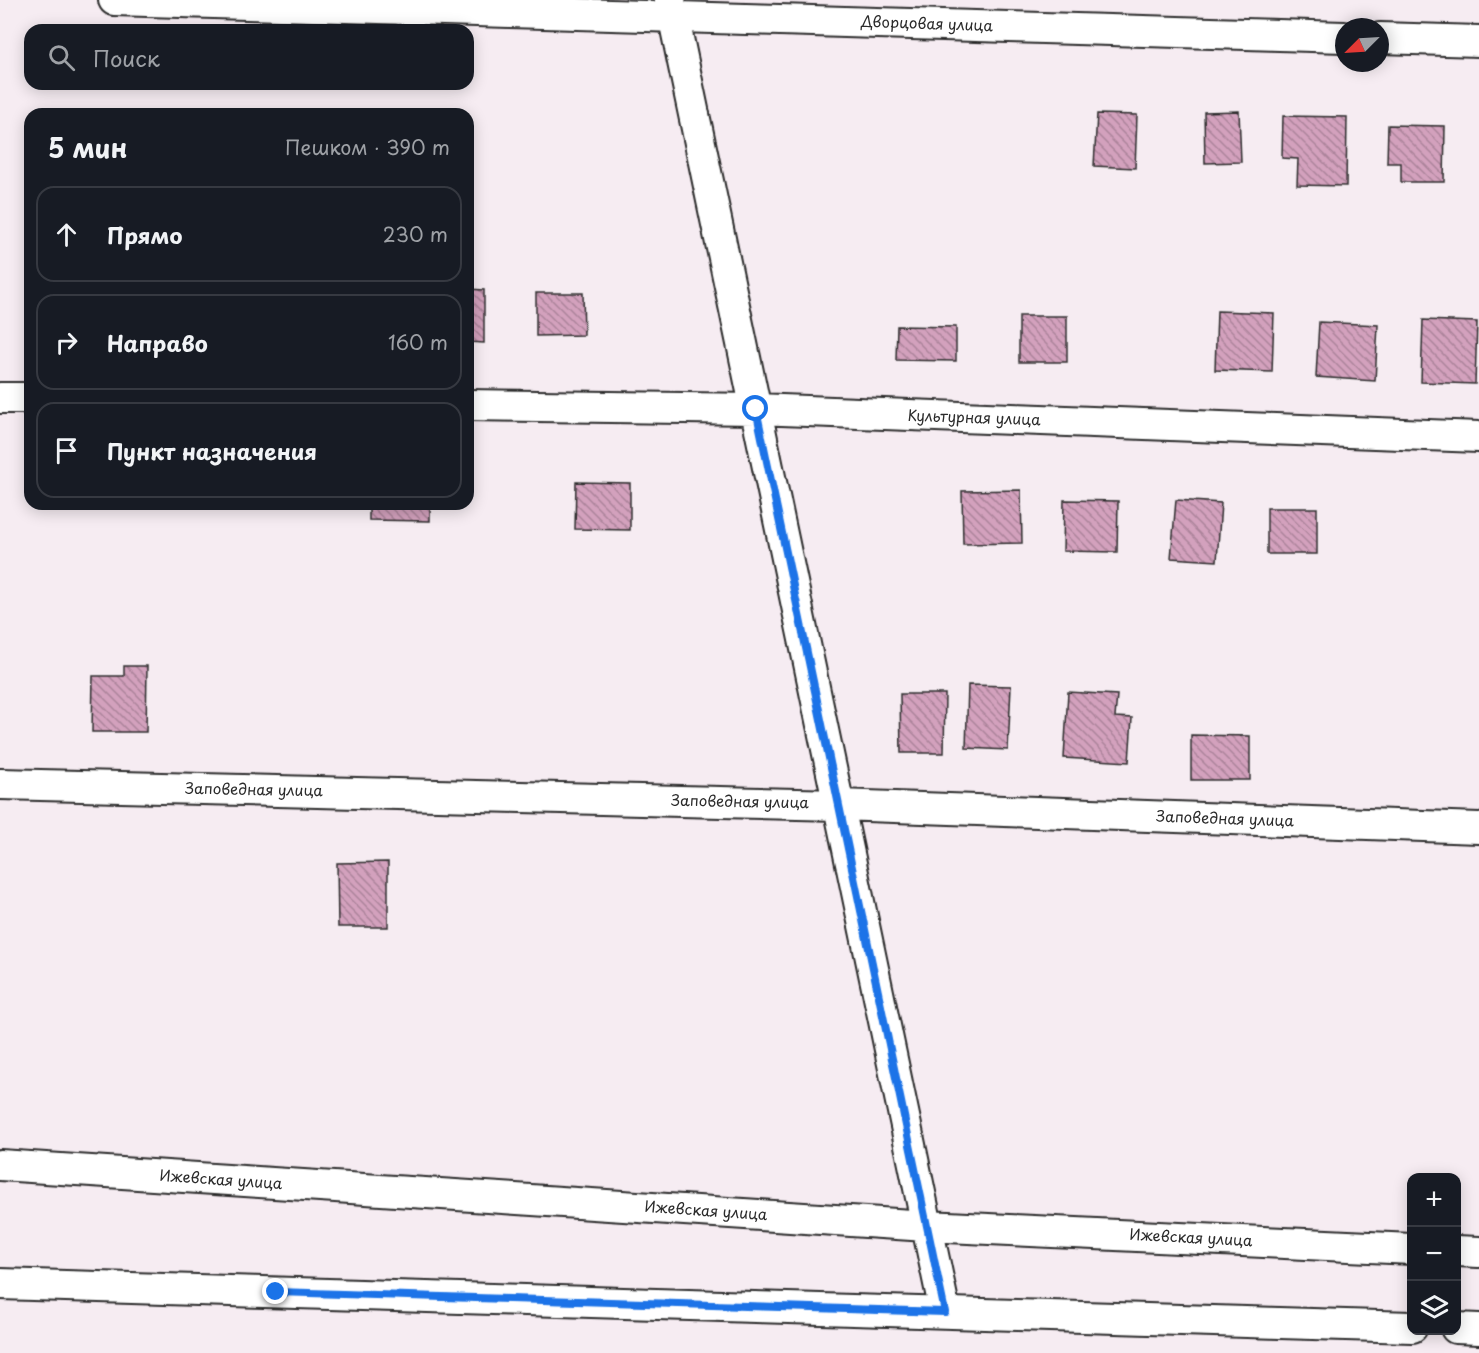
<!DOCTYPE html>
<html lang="ru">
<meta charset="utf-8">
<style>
body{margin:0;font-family:"Playpen Sans",sans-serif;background:#242831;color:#f1f3f6}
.controls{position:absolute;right:18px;bottom:18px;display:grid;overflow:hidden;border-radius:12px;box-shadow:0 3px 15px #0003}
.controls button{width:54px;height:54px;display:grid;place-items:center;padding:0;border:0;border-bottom:2px solid #363941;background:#171b24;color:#f1f3f6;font:30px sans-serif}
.compass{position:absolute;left:1335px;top:18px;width:54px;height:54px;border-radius:50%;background:#171b24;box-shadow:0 3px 15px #0003;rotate:246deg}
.stop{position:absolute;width:18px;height:18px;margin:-14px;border:4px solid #1a73e8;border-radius:50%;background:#fff}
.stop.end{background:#1a73e8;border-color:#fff;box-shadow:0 2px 6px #0008}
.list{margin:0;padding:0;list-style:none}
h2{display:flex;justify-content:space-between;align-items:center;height:78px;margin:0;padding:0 24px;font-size:26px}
h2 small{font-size:20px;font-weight:400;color:#9ea1a6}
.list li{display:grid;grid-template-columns:39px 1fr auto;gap:18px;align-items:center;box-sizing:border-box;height:96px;margin:0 12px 12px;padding:0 12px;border:2px solid #363941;border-radius:18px}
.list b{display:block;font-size:22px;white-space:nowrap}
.list em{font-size:20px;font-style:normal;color:#9ea1a6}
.icon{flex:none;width:33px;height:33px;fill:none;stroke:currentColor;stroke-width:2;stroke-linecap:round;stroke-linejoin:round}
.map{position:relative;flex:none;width:1479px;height:1353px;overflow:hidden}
.search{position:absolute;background:#171b24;box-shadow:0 3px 15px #0003;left:24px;top:24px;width:450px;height:66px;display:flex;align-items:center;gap:15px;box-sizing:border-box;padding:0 21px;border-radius:18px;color:#9ea1a6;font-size:22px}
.panel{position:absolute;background:#171b24;box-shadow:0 3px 15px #0003;left:24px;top:108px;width:450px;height:402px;border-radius:18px}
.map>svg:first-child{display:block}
</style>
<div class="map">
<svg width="1479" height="1353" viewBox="0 0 1479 1353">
<defs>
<pattern id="building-back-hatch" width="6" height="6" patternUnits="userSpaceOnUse" patternTransform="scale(1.5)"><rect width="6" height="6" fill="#d3a1bd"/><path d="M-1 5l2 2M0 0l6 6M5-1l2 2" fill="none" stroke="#ab839a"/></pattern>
</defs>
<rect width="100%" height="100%" fill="#f6ecf2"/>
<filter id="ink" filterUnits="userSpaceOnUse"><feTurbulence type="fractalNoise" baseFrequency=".0167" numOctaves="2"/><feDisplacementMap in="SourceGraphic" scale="12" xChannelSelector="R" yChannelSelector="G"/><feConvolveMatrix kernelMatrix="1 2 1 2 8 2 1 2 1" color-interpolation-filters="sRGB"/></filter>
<g filter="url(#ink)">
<!-- building -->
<path fill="url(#building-back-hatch)" stroke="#2b2b2b" stroke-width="1.5" d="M1239,111L1241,162L1205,163L1204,112Z
M1097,114L1137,115L1135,168L1094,166Z
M1283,116L1347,117L1346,186L1297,185L1298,159L1282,158Z
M1388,125L1445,126L1444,182H1401V163H1387Z
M468,289L484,290V343L468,342Z
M536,293H583L584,335L536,336Z
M1217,311L1274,313L1272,372L1215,370Z
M1019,316H1067V362H1019Z
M1423,320L1477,322L1475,384L1421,382Z
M1319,322L1378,325L1375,381L1316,377Z
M897,326L956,327V361L896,360Z
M576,482L630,483V530L575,529Z
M1021,490L1022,543L963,544L962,491Z
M1064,500L1118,501L1117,552L1063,551Z
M1176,500L1221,503L1217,561L1171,558Z
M369,504H430V521L369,520Z
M1267,508H1317V554H1267Z
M124,666H147L146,732H92L93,676H124Z
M968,685L1011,686L1008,750L966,748Z
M1068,692L1117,695L1115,717L1132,718L1129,762L1064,758Z
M900,694H945L944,753H901Z
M1191,735L1250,736V780H1191Z
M388,862V927H338L337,863Z"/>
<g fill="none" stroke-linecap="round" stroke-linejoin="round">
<defs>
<path id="minor" d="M114,0L1344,37
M670,0L945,1312
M1380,38L1479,41
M0,398H30
M468,405L756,409L1479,437
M0,784L839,805L1479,828
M0,1165L927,1226L1412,1249
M1456,1251L1479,1252
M0,1284L1412,1327
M1456,1328L1479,1329"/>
</defs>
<!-- minor casing -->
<use href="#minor" stroke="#2b2b2b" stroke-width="34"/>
<!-- minor -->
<use href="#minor" stroke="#fff" stroke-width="30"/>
</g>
</g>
<g fill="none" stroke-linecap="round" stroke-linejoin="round" filter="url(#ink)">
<!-- route -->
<path stroke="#1a73e8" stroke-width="8" d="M276,1292L945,1312L756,409"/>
</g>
<g text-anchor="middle" stroke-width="4.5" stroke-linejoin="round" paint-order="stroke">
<!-- street labels -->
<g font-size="15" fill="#2b2b2b" stroke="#fff">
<text transform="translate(927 24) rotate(2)" y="5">Дворцовая улица</text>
<text transform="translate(974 418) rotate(2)" y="5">Культурная улица</text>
<text transform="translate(254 790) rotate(1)" y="5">Заповедная улица</text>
<text transform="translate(740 802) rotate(1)" y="5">Заповедная улица</text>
<text transform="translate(1225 819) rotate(2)" y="5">Заповедная улица</text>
<text transform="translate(221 1180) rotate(4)" y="5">Ижевская улица</text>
<text transform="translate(706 1211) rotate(4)" y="5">Ижевская улица</text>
<text transform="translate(1191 1238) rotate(3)" y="5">Ижевская улица</text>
</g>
</g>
</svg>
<div class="controls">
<button>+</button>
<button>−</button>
<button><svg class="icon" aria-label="layers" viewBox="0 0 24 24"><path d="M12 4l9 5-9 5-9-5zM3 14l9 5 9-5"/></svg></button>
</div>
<svg class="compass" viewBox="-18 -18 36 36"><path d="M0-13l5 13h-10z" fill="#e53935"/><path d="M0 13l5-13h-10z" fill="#9ea1a6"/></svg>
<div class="stop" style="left:756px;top:409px"></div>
<div class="stop end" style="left:276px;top:1292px"></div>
<div class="search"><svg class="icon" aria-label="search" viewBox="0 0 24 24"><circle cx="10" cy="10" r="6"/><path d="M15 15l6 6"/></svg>Поиск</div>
<section class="panel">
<h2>5 мин<small>Пешком · 390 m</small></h2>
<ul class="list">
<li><svg class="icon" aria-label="ahead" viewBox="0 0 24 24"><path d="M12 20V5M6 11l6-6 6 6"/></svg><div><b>Прямо</b></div><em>230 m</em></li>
<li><svg class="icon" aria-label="right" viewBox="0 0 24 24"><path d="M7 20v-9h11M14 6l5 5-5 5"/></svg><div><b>Направо</b></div><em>160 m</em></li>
<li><svg class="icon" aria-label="arrive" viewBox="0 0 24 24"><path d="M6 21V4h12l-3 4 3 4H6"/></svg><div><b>Пункт назначения</b></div></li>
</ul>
</section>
</div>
